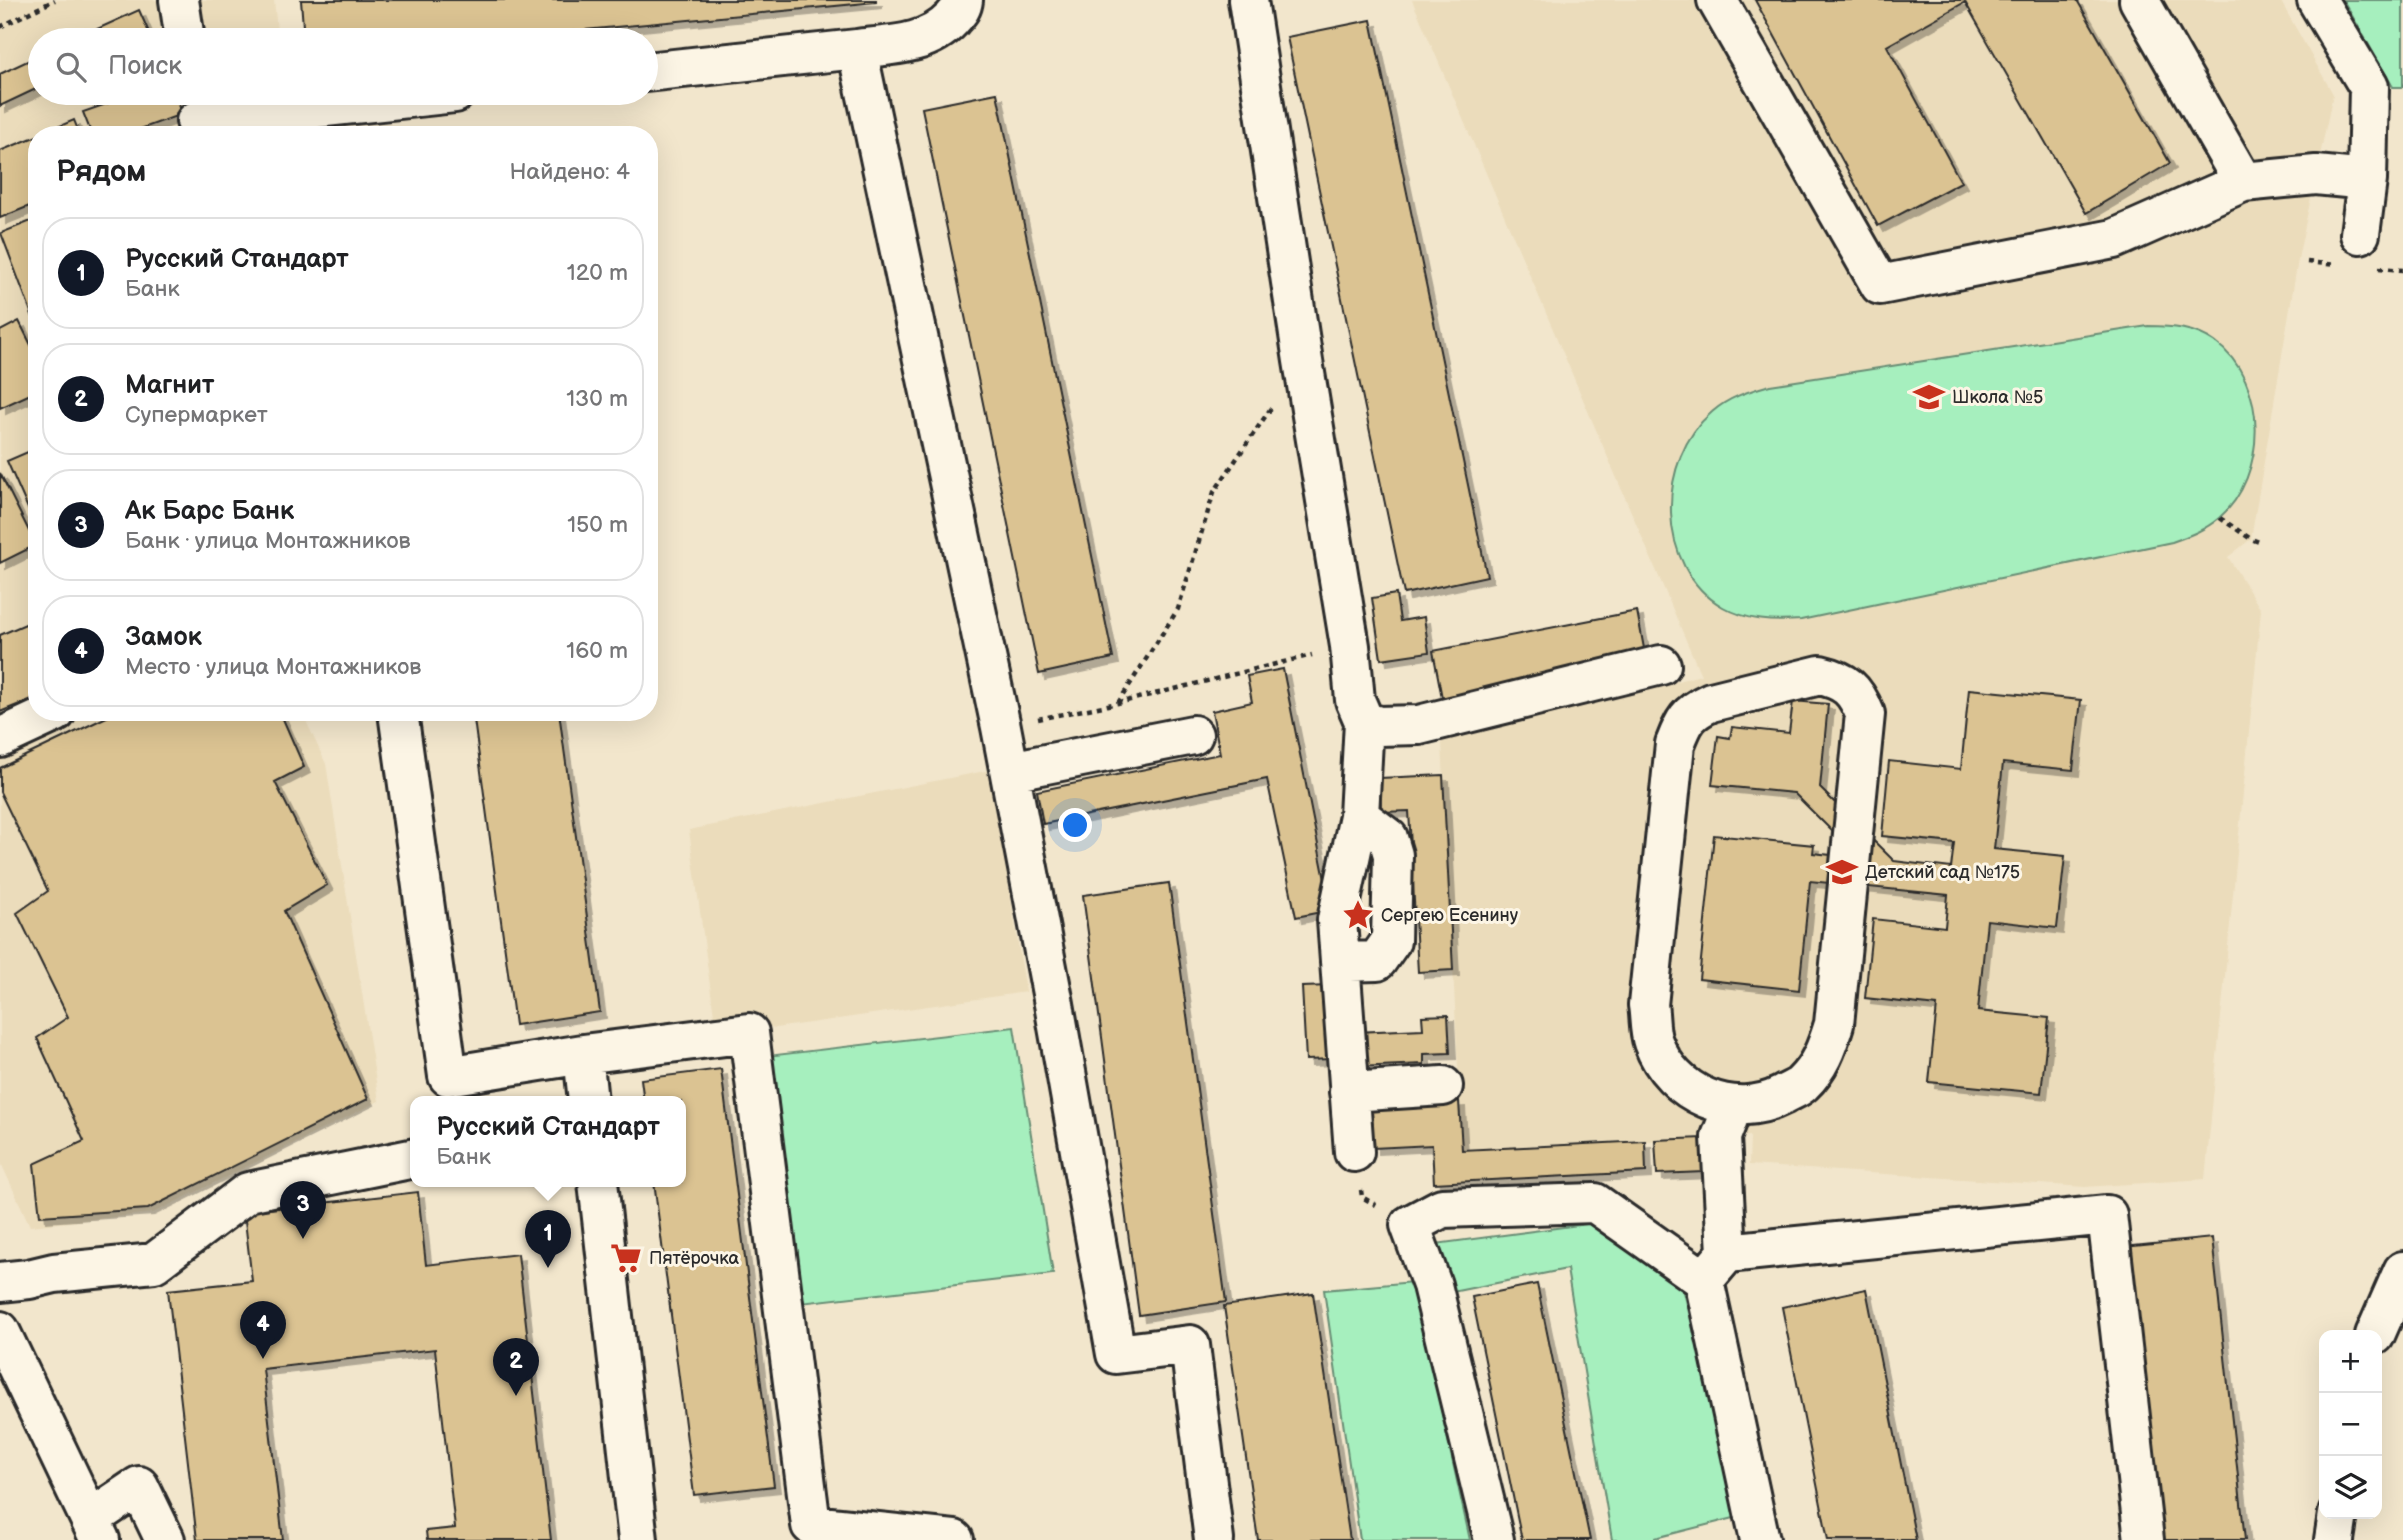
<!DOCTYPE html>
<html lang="ru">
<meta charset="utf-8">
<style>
body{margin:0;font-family:"Balsamiq Sans",sans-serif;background:#f2f2f2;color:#202124}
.controls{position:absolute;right:21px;bottom:21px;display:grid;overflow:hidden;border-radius:14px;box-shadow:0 7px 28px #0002}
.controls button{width:63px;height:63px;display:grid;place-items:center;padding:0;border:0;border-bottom:2px solid #e0e0e0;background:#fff;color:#202124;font:35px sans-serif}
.you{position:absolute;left:1076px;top:826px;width:24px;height:24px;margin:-18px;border:5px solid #fff;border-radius:50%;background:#1a73e8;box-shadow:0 0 0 10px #1a73e833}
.badge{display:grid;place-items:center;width:46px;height:46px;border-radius:50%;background:#111827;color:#fff;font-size:23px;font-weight:700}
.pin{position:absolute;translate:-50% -58px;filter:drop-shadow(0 2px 4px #0008)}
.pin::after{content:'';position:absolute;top:37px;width:24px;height:21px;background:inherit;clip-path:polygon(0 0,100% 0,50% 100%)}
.popup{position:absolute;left:410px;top:1096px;width:276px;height:91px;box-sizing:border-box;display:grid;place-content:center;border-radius:14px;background:#fff;filter:drop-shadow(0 2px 5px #0005);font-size:23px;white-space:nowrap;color:#757577}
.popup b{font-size:26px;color:#202124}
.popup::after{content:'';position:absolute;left:50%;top:100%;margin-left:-14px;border:14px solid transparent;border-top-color:#fff}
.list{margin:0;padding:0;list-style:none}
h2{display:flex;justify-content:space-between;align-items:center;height:91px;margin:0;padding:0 28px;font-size:30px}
h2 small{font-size:23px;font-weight:400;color:#757577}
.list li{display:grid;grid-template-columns:46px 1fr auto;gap:21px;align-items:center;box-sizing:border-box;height:112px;margin:0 14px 14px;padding:0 14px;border:2px solid #e0e0e0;border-radius:28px}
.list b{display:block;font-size:26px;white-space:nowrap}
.list p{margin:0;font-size:23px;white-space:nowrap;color:#757577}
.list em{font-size:23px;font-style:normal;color:#757577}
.icon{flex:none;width:38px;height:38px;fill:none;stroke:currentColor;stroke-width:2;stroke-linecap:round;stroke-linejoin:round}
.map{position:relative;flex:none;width:2403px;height:1540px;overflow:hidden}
.search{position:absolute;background:#fff;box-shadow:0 7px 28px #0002;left:28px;top:28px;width:630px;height:77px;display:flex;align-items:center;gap:18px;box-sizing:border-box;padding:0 24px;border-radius:38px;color:#757577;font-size:26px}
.panel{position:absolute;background:#fff;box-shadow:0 7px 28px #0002;left:28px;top:126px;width:630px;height:595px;border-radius:28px}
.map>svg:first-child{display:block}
</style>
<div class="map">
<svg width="2403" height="1540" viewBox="0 0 2403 1540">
<defs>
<filter id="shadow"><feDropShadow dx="6" dy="6" stdDeviation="0" flood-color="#0004"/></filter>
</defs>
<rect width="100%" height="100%" fill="#f2e6cc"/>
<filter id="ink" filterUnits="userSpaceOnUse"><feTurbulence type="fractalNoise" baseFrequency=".0143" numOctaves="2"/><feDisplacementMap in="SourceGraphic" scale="14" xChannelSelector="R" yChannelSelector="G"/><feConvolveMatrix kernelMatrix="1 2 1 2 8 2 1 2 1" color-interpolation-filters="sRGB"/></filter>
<g filter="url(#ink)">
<!-- built -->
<path fill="#ebdcbb" d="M4,0H274L278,40H40V93H283L286,122L258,135H37V712H302L326,764L379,1101L153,1213L30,1226L0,1161V2Z
M1412,0H2280L2333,94L2299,254L2251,539L2228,557L2261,610L2205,1179L2085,1187L1749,1165L1750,1136L1462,1150L1442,742L1701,675Z
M990,770L1026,992L775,1028L714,1015L689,830Z"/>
<!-- green -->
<path fill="#a6efbe" stroke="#688d74" stroke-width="2" d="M2343,0H2403V87H2393Z
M2148,326C2172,326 2195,328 2215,342C2269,381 2268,476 2219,518C2205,530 2189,536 2172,542L1801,620C1773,622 1748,621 1723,607C1655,568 1656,459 1712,412C1729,397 1749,391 1770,385Z
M1014,1027L1053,1274L801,1303L767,1056Z
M1594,1223L1680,1275L1738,1517L1655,1538V1540H1612L1567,1269L1432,1296L1420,1246Z
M1413,1282L1470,1540H1360L1324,1290Z"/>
<!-- building -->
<path fill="#dbc392" stroke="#2b2b2b" stroke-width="2" filter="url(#shadow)" d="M301,0H876V2L481,40H304Z
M1755,0H2077L2170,163L2086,213L1965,2L1887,46L1961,182L1878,226Z
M139,10L151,37L143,40H73Z
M1371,20L1487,576L1404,594L1287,37Z
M40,55V87L0,106V74Z
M138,93H175L182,114L124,135H92L83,112Z
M997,93L1113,658L1039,674L922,108Z
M74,120L80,135H39Z
M37,136V203L0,218V151Z
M36,219L37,221V328L1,233Z
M19,321L37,357V391L0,408V331Z
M37,448V529L7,461Z
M0,473L36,545L0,563Z
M1396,594L1400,621L1424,617L1429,652L1381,659L1372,598Z
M1637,611L1646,659L1442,698L1433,651Z
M37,619V697L0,712V635Z
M1283,669L1331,910L1296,917L1267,779L1043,824L1037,791L1220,754L1212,711L1252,702L1247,676Z
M1969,689L2081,700L2073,770L2003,763L1994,849L2065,856L2057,928L1987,920L1978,1011L2049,1018L2041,1093L1929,1082L1937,1006L1865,998L1873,919L1945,927L1948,895L1810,881L1799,990L1699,979L1714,835L1814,845L1813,853L1859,858L1794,793L1712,785L1718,736L1730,738L1732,727L1789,733L1793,701L1828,704L1820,788L1894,861L1951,868L1954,843L1882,836L1889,761L1961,769Z
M117,712H280L304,767L275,782L327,885L284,911L368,1099L148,1209L40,1216L34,1164L84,1141L37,1038L68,1017L17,913L48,891L0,792V768Z
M473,712H559L600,1012L515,1025Z
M1443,775L1453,970L1418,972L1409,811L1381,812L1380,778Z
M1169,883L1226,1302L1139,1315L1083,895Z
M1330,986L1333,1059L1306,1060L1302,987Z
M1448,1015L1450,1053L1424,1054V1064L1356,1067L1355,1032L1423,1029L1422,1016Z
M721,1069L774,1486L694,1495L654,1182H681V1102H644L641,1079Z
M1459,1101L1462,1150L1645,1141L1646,1172L1434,1183L1432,1145L1373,1148L1371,1106Z
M1703,1138L1704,1172L1657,1174L1655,1140Z
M418,1192L426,1265L518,1254L551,1540H427L426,1531L455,1528L435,1349L263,1369L283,1540H197L168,1290L252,1281L244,1212Z
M2212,1238L2245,1540H2156L2124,1247Z
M1537,1284L1590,1540H1522L1472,1297Z
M1866,1289L1916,1540H1828L1782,1307Z
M1313,1293L1350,1540H1258L1224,1306Z"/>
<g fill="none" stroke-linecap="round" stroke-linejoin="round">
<defs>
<path id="minor" d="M179,0L185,40
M963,0C962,9 958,12 952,19C928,45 891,45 857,49L1001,727L1054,1004L1116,1354L1190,1345L1214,1540
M1248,0L1303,361L1350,646L1355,700L1364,721L1378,726L1419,725L1661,665
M1717,0L1880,285L2114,239L2243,182L2316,175L2367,180
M2139,0L2243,182
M2317,0L2369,87L2367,180L2360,234
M646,72L857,49
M196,121L455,93
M1820,675C1846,681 1855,689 1865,714L1834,1024C1827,1047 1820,1067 1802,1084C1797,1089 1789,1091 1783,1095C1733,1121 1672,1095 1653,1042C1649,1031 1650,1016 1648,1005L1675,744C1684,721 1687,713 1711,702Z
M398,712L448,1076L583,1054L588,1102
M0,738L56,712
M1010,771L1193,735
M1340,962L1377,961L1391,941L1393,855L1388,838L1359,816
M583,1054L749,1033L811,1525L954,1540
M1349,1092L1443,1086
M1354,1152L1337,920L1359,816L1364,721
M598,1182L638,1540
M1727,1253L1721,1137L1733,1106
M1704,1280L1727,1253L2107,1215L2144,1540
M0,1282L29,1279L54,1273L154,1263L248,1192L415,1158
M0,1331L100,1540
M2375,1335L2403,1271
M90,1519L139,1486L165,1540
M1494,1540L1432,1285L1410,1225L1442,1208L1595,1203L1704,1280L1760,1540
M2334,1540L2338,1514"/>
</defs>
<!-- minor casing -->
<use href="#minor" stroke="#2b2b2b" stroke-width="44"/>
<!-- path -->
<path stroke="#2b2b2b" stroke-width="4.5" stroke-dasharray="5 5" stroke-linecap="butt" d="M0,27L55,0
M2307,262L2336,265
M2379,268L2403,270
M2220,518L2251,539L2259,542
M1118,703L1178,609L1214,492L1271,408
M1038,719L1118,703L1312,655
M1361,1190L1362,1197L1376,1205"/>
<!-- minor -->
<use href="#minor" stroke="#fcf5e5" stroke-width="38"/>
</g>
</g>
<!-- icons -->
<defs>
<symbol id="school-bare" viewBox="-9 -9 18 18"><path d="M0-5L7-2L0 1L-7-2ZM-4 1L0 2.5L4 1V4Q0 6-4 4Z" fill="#c8321e" stroke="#fcf5e5" stroke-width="2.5" paint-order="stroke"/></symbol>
<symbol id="sight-bare" viewBox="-9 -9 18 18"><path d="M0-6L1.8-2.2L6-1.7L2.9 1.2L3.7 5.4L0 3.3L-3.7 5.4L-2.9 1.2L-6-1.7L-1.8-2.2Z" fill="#c8321e" stroke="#fcf5e5" stroke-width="2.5" paint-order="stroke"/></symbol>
<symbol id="supermarket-bare" viewBox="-9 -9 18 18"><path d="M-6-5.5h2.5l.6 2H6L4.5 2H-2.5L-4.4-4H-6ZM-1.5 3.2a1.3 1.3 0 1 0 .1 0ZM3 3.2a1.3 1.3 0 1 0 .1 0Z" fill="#c8321e" stroke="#fcf5e5" stroke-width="2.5" paint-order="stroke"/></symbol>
</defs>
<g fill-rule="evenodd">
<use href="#school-bare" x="1907" y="375" width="44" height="44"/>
<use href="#school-bare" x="1820" y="850" width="44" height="44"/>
<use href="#sight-bare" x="1336" y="893" width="44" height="44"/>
<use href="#supermarket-bare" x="604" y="1236" width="44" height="44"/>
</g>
<g text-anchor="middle" stroke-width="6" stroke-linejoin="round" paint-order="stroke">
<!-- poi labels -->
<g font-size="18" fill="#2b2b2b" stroke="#fcf5e5" text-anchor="start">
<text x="1952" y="403">Школа №5</text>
<text x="1865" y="878">Детский сад №175</text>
<text x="1381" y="921">Сергею Есенину</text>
<text x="649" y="1264">Пятёрочка</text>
</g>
</g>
</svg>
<div class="controls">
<button>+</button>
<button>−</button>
<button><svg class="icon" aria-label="layers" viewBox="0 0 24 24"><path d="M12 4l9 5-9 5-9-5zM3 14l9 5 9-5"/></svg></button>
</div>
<div class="you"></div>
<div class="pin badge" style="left:548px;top:1268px">1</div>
<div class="popup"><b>Русский Стандарт</b>Банк</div>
<div class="pin badge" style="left:516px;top:1396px">2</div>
<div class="pin badge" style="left:303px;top:1239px">3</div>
<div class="pin badge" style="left:263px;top:1359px">4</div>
<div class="search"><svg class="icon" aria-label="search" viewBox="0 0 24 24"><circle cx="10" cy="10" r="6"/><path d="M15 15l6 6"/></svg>Поиск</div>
<section class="panel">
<h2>Рядом<small>Найдено: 4</small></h2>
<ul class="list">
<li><span class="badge">1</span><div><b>Русский Стандарт</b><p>Банк</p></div><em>120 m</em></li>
<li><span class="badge">2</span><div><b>Магнит</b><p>Супермаркет</p></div><em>130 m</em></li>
<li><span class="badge">3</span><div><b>Ак Барс Банк</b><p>Банк · улица Монтажников</p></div><em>150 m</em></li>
<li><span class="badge">4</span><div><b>Замок</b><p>Место · улица Монтажников</p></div><em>160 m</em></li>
</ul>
</section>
</div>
